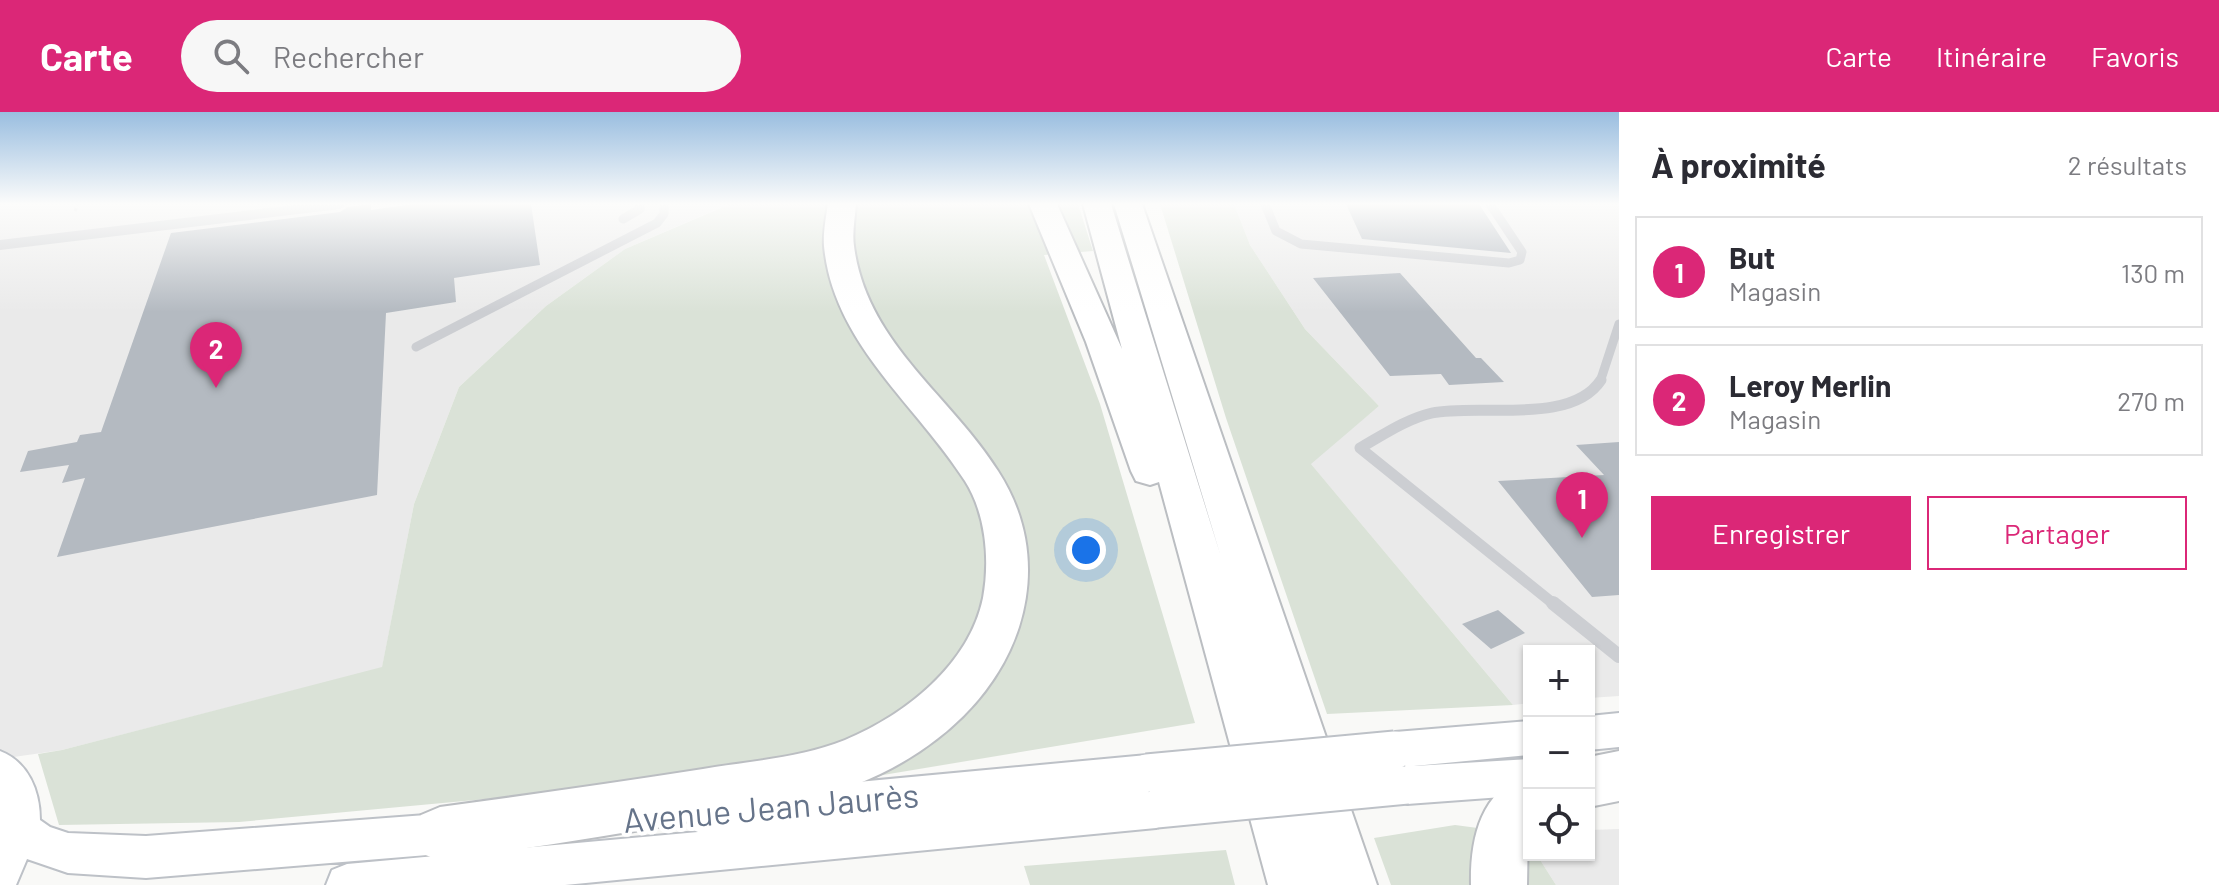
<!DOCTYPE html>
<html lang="fr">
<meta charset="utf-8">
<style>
body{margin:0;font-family:Barlow,sans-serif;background:#f7f7f7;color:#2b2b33}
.controls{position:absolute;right:24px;bottom:24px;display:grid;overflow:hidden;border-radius:0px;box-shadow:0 2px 6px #0004}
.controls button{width:72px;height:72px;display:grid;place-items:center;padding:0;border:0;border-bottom:2px solid #e1e1e2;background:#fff;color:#2b2b33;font:40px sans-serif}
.you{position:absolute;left:1086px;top:438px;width:28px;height:28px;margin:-20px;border:6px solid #fff;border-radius:50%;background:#1a73e8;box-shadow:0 0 0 12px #1a73e833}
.badge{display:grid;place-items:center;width:52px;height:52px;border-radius:50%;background:#db2777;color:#fff;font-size:26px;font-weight:700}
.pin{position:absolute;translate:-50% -66px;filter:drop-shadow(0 2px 4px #0008)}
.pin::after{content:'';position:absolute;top:42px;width:28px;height:24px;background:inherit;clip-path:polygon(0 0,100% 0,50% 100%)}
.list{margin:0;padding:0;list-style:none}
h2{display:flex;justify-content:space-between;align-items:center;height:104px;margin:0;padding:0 32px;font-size:34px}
h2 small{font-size:26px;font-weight:400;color:#7c7c81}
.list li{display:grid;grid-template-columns:52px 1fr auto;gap:24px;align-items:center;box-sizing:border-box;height:112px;margin:0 16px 16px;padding:0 16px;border:2px solid #e1e1e2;border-radius:0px}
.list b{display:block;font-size:30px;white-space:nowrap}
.list p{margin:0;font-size:26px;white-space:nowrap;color:#7c7c81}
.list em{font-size:26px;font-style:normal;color:#7c7c81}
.actions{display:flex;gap:16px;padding:24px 32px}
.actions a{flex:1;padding:18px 0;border:2px solid #db2777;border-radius:0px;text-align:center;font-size:28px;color:#db2777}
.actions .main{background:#db2777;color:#fff}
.icon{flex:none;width:44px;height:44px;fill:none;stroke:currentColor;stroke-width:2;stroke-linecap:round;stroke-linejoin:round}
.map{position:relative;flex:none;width:1619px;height:773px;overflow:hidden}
header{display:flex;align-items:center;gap:48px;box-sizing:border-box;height:112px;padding:0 40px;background:#db2777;color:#fff}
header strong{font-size:38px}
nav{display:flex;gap:44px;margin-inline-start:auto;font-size:28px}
.search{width:560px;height:72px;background:#f7f7f7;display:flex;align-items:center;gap:20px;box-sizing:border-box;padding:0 28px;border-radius:44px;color:#7c7c81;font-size:30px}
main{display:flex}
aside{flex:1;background:#fff}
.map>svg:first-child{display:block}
</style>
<header>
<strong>Carte</strong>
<div class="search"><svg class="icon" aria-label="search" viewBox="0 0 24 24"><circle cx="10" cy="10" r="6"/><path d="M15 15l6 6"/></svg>Rechercher</div>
<nav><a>Carte</a><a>Itinéraire</a><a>Favoris</a></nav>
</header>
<main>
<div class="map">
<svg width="1619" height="773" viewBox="0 0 1619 773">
<rect width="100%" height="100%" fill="#f9f9f7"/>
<!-- built -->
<path fill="#eaeaea" d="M0,92H729L625,137L546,194L459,275L414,392L382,556L62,638L0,647Z
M1234,92H1619V584L1589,586V539H1529V591L1513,593L1310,351L1379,294L1305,217L1250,133Z
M1619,717V773H1556L1537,743H1589V718Z"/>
<!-- green -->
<path fill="#dae2d7" d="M730,92H1078L1093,139L1044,143L1100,292L1195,611L859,667L681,669L239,710L59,713L38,642L62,638L382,555L414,392L459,275L546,194L625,137Z
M1160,92H1234L1250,133L1305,217L1379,294L1311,352L1513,593L1327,602L1226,306Z
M1455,713L1523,722L1529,731V743H1537L1556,773H1391L1374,726Z
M1226,738L1235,773H1030L1024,754Z"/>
<!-- building -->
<path fill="#b4bac1" d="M371,92V98L414,92H531L540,153L454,166L456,190L386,201L377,383L57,445L85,366L62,371L69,353L20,360L28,339L77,330L80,323L101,320L171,121L340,100L348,95Z
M1346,92H1479L1511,141L1362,127Z
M1400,161L1476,246H1481L1504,270L1449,273L1441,262L1390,264L1313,166Z
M1619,330V483L1592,485L1498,369L1604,363L1576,333Z
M1498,498L1525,521L1491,537L1462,512Z"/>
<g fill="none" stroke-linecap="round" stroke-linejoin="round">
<defs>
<path id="secondary" d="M1619,601V635L1589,638V604Z
M1529,609V643L1414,654L1529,647V683L1407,692L1393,686L1388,673L1393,660L1406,655L1395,656L1382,650L1376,638L1382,626L1395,620Z
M0,639C28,650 40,678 40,708L50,715L68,721L146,724L452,701L466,707L472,721L466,735L452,741L146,766L68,761L27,747L16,773H0Z
M1147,643L1161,648L1166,661L1161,674L1150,678L1170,683L1176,697L1170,711L1156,716L565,773H326L332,758L347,752L698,720L693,718L687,704L693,690L707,684Z"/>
<path id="motorway" d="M828,92H856C855,106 852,121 854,134C866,230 950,283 998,359C1029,407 1036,461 1019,515C989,607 899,665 809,688C770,698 730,702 690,709C607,725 524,736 440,749L421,741L413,722L421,703L440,695C528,683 615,671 703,657C750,649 800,646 845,628C905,603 969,553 983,486C990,448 986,402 965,369C916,292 833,231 824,134C823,121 826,105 828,92Z
M1029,92H1057L1122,237L1083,92H1111L1221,445L1114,92H1142L1377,773H1268L1159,370L1150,373L1136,369L1131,359L1086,230Z
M1619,639V689L1589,695V645Z
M1529,660L1527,773H1471C1470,725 1481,679 1529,660Z"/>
</defs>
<!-- secondary casing -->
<use href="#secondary" stroke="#bdc1c7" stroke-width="4"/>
<!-- motorway casing -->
<use href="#motorway" stroke="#bbbec2" stroke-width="4"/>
<!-- path -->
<path stroke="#c2c4c7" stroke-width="3" stroke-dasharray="3 3" stroke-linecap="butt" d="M75,99L78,92"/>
<!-- service-far2 -->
<path stroke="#ccced2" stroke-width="9" d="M1265,92L1276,119L1301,132L1509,151L1520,148L1522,140L1490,92
M623,107L640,97L639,92
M416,235L657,111L664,102V92
M1600,270L1619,212"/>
<!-- service-far1 -->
<path stroke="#ccced2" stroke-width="11" d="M1555,493L1360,336C1383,323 1406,307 1432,301C1479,291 1571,314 1601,268"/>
<!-- service -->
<path stroke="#ccced2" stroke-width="14" d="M1553,491L1619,544"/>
<!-- minor -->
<path fill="#ccced2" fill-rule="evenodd" d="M302,92H348L340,97L0,138V128Z"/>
<!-- secondary -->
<use href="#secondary" fill="#fff" fill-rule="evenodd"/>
<!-- motorway -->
<use href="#motorway" fill="#fff" fill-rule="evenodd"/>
<defs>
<path id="secondary-bridge" d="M1147,661L1395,638
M1156,697L1407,673"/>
</defs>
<!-- secondary-bridge casing -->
<use href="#secondary-bridge" stroke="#bdc1c7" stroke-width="41" stroke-linecap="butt"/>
<!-- secondary-bridge -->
<use href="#secondary-bridge" stroke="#fff" stroke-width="37"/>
</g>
<!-- sky -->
<linearGradient id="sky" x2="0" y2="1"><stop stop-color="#9abee0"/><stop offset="0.46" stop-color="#fcfcfb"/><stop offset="1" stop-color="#fcfcfb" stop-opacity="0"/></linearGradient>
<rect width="1619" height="200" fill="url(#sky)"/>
<g text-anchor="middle" stroke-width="8" stroke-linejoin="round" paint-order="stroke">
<!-- near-street labels -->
<g font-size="34" fill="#66748a" stroke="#fff">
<text transform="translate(771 696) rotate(-5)" y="12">Avenue Jean Jaurès</text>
</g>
</g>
</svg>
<div class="controls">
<button>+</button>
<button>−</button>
<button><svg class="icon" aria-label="locate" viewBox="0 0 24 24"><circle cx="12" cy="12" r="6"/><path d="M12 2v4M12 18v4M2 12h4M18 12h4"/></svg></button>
</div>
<div class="you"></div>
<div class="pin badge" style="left:1582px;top:426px">1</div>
<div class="pin badge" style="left:216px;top:276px">2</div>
</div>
<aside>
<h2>À proximité<small>2 résultats</small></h2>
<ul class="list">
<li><span class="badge">1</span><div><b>But</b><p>Magasin</p></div><em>130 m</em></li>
<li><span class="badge">2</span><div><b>Leroy Merlin</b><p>Magasin</p></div><em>270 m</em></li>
</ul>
<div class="actions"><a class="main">Enregistrer</a><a>Partager</a></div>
</aside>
</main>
